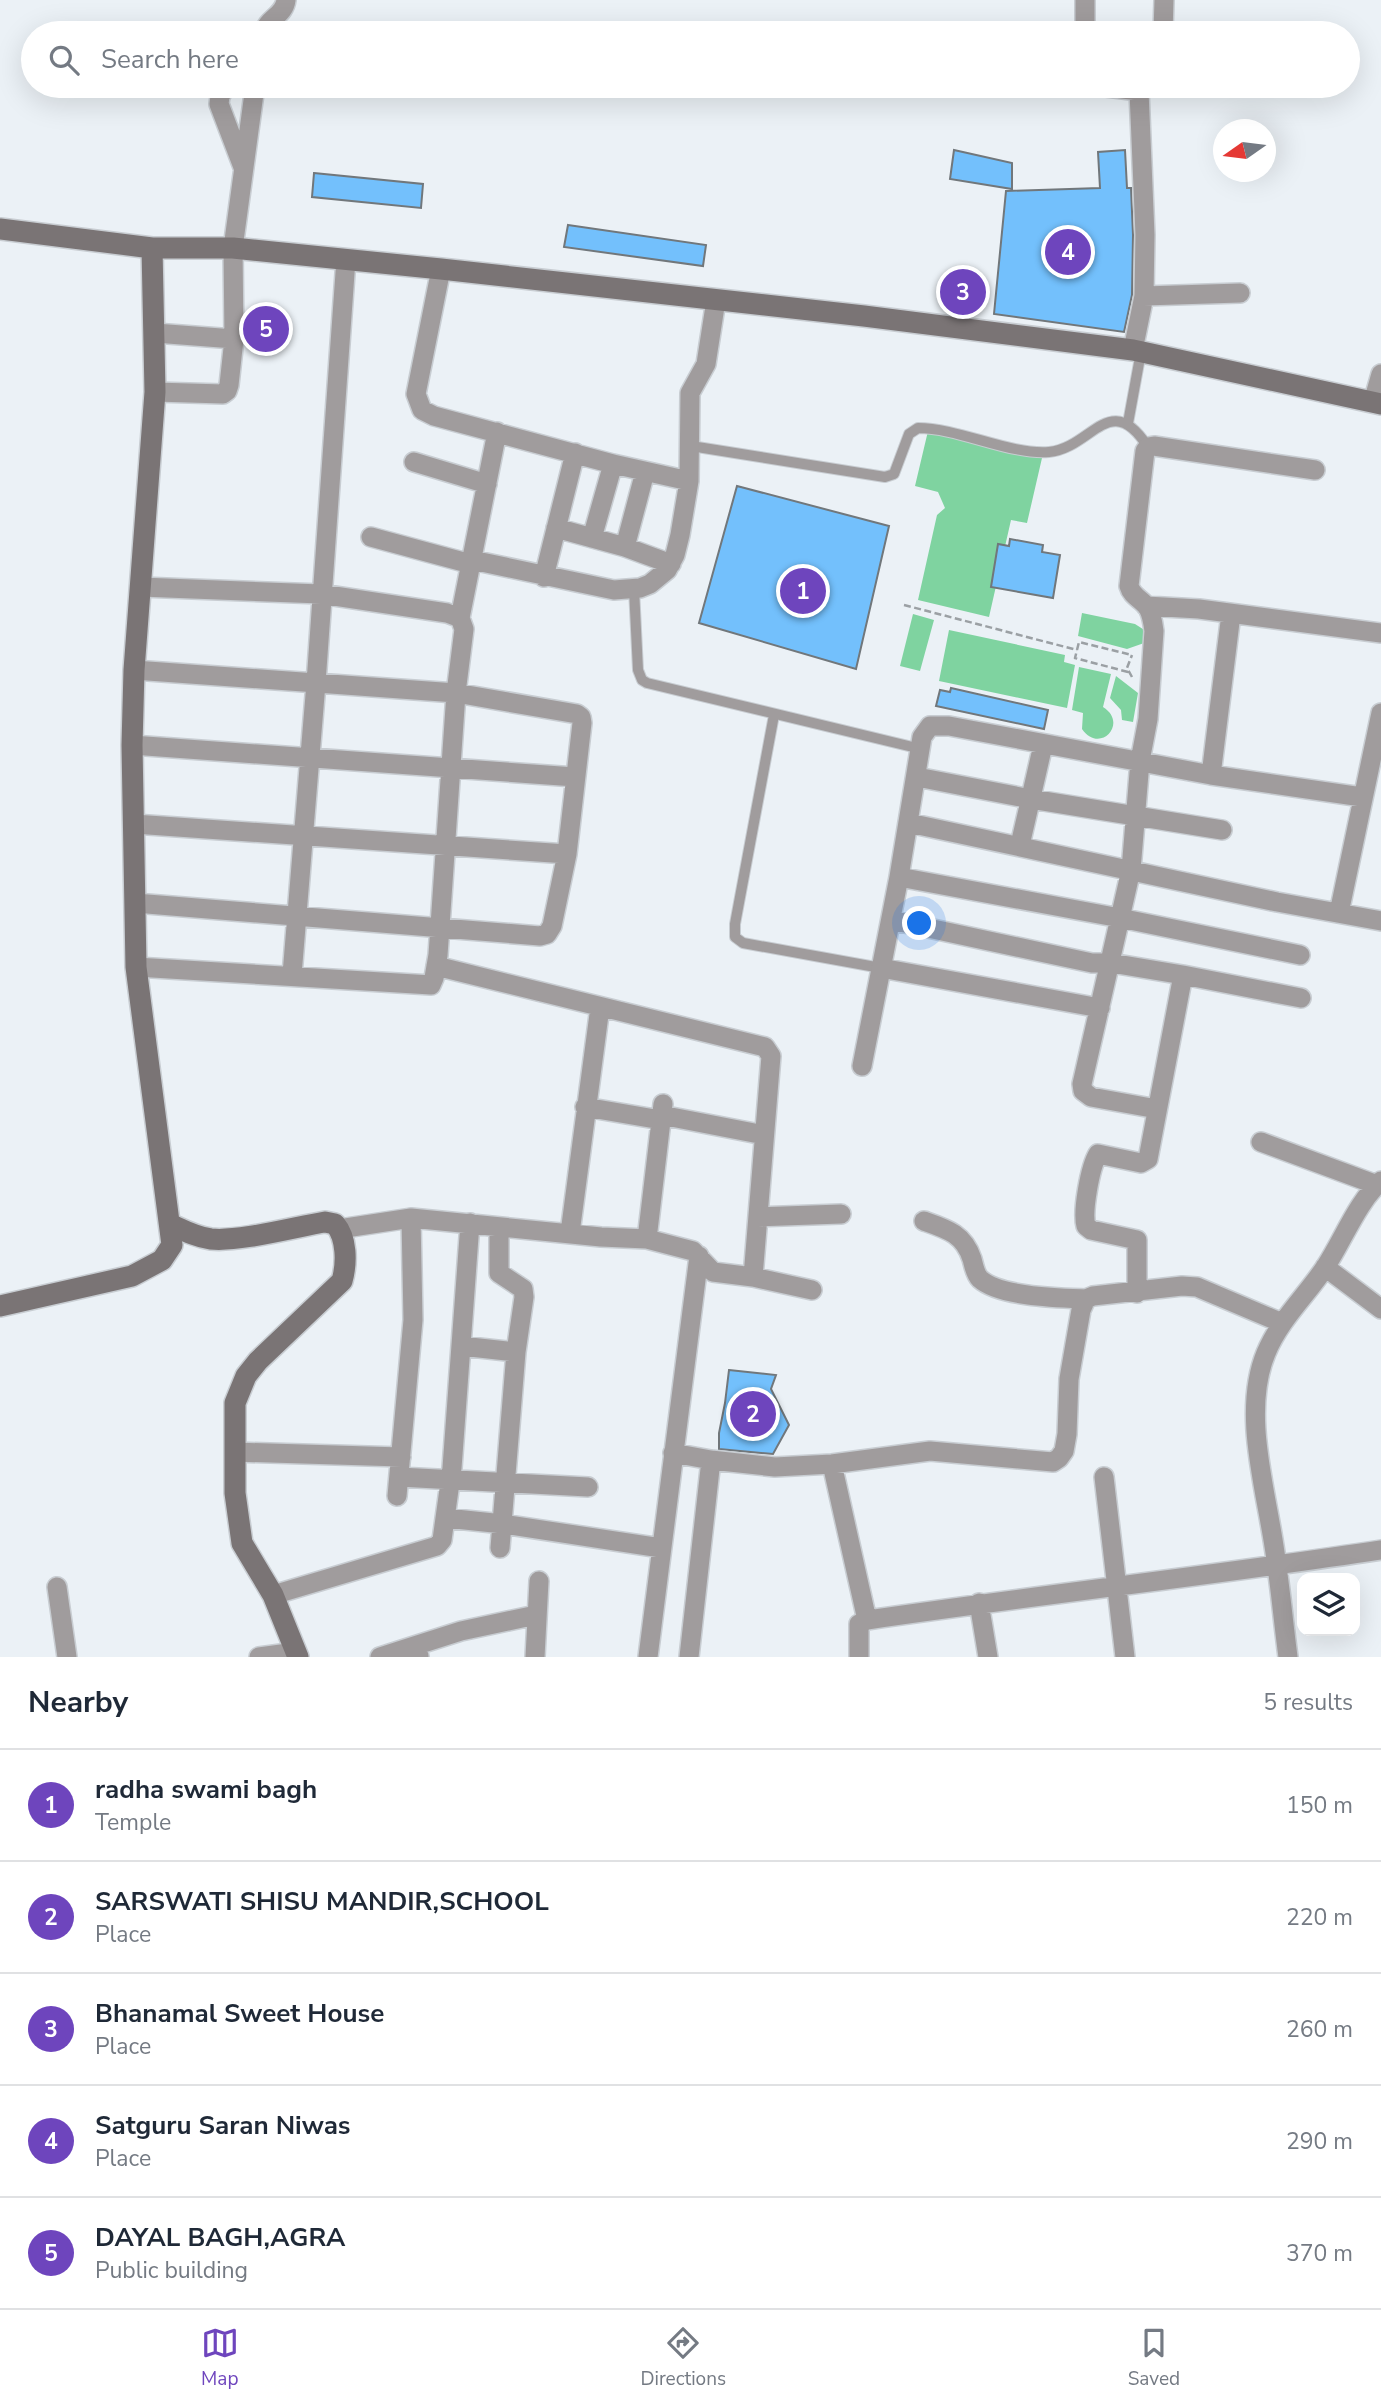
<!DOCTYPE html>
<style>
body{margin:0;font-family:"Nunito Sans",sans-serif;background:#f6f6f7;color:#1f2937}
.controls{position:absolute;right:21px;bottom:21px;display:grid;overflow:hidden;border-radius:14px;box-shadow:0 7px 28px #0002}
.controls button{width:63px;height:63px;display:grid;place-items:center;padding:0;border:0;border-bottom:2px solid #e0e1e3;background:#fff;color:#1f2937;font:35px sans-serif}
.compass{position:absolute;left:1213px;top:119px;width:63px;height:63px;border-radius:50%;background:#fff;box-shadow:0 7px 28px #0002;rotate:256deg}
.you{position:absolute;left:920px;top:924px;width:24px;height:24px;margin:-18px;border:5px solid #fff;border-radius:50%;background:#1a73e8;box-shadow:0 0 0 10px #1a73e833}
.badge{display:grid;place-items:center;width:46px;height:46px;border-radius:50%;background:#6e45bd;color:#fff;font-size:23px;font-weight:700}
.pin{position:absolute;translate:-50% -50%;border:4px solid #fff;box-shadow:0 2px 7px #0006}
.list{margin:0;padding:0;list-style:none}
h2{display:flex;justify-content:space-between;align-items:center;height:91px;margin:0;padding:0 28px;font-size:30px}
h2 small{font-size:23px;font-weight:400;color:#747a83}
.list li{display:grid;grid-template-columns:46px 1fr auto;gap:21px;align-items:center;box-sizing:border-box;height:112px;padding:0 28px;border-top:2px solid #e0e1e3}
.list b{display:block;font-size:26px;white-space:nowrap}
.list p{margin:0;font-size:23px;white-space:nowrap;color:#747a83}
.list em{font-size:23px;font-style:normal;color:#747a83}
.icon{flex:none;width:38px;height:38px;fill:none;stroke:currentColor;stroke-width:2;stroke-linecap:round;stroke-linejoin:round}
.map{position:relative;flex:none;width:1381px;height:1657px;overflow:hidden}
.search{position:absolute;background:#fff;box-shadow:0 7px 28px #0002;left:21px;right:21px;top:21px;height:77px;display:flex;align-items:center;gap:18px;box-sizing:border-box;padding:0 24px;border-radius:38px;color:#747a83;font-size:26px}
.sheet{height:651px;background:#fff}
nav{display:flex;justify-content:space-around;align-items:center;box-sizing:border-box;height:98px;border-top:2px solid #e0e1e3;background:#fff;font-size:19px;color:#747a83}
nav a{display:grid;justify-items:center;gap:4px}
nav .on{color:#6e45bd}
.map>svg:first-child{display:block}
</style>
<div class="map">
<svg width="1381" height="1657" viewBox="0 0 1381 1657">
<rect width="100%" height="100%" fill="#ebf1f6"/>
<!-- green -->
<path fill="#7fd3a0" d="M928,431L1042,458L1027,523L1011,520L989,617L918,600L937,515L945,508L938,492L915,486Z
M1082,613L1135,624L1149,633L1147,642L1127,649L1078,636Z
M913,614L934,620L920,671L900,666Z
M949,630L1065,655L1064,662L1075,665L1067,708L939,681Z
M1079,667L1111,674L1103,707C1129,723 1100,755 1082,729L1083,713L1072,710Z
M1116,676L1138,693L1133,722L1122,720L1121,710L1110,698Z"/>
<!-- building -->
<path fill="#73c0fc" stroke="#71777b" stroke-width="2" d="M954,150L1012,163V189L950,179Z
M1125,150L1127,188H1131L1133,235L1132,295L1124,332L994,314L1006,191L1100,188L1098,152Z
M314,173L423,184L421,208L312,197Z
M568,225L706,245L703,266L564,247Z
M957,275L972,279L968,307L953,305Z
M737,486L889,526L856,669L699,623Z
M1010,539L1043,545L1042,552L1060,555L1053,598L991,587L998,544L1009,546Z
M951,688L1048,710L1044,729L936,706L940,690L950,692Z
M729,1370L776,1375L771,1389L789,1425L773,1454L719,1449V1433L725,1403Z"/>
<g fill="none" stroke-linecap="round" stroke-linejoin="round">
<defs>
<path id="lane" d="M1128,423L1141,352
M691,446L885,477L894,474L909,434L918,428C959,428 1009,455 1049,452C1092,448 1110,388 1148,447
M634,589L638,670L642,680L647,683L921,749
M774,715L735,924V937L743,943L881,968"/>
<path id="street" d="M264,33C267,18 284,16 286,0
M1085,33V0
M1163,33L1164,0
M226,86L220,96L219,104L243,167
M1098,86L1139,91L1145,235L1144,296L1133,350
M441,269L416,394L422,410L434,416L613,464L689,481
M1144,296L1240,293
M155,333L234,339
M155,392L223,394L227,391L229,385L234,339L233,248L255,86
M1373,402L1381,374
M414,462L487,484
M556,528L625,547L671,564
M371,537L471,564
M592,538L613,464
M625,547L645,472
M472,560L614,590L640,588L650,584L667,570L675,555L680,535L689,481L690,393L706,364L716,300
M544,577L575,453
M1146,606L1199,609L1381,633
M460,618L497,432
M132,745L575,777
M1211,775L1231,614
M917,777L1031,799L1222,830
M909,823L1277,902L1381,921
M134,824L567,854L582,723L581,717L577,714L456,693L134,670
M1020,845L1043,745
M899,877L1120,918L1300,955
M135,903L540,936L547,934L552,926L567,854
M1339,913L1381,713
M891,920L1092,963H1111L1183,975L1301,998
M436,966L765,1047L771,1056L753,1277
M136,967L431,985L434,978L438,955L456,693L464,629L460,618L447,613L321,594L141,587
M881,968L1100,1008
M292,975L316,683L346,259
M862,1066L899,877L922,737L930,726H949L1211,775L1362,797
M585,1107L661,1120
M1157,1109L1091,1097L1083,1091L1082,1084L1131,870L1140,761L1148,719L1154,631C1153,623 1152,615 1148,608C1142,599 1132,597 1129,586L1145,451L1148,447L1154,446L1315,470
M661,1115L764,1135
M1261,1142L1377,1185
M758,1217L841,1214
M924,1221C947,1229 964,1234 972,1259C974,1266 975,1274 980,1279C1000,1297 1060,1298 1086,1299
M499,1227V1273L523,1289L524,1297L516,1352L500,1548
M339,1229L411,1218L601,1237L647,1239L693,1251L713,1272L753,1277L812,1290
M570,1233L600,1007
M647,1239L663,1104
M1325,1267L1381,1309
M1137,1293V1240L1091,1230L1086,1226C1082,1212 1090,1167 1098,1154L1141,1163L1148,1159L1183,975
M461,1346L516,1352
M235,1452L401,1457
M673,1453L711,1460L775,1467L832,1464L930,1451L1053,1462L1059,1458L1064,1451L1067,1434L1069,1379L1081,1310L1086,1299L1093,1296L1182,1286L1197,1287L1282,1323
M832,1464L867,1620
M399,1477L588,1487
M1104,1477L1125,1657
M397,1496L413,1320L411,1218
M446,1518L503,1524L661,1548
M57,1587L67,1657
M273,1595L437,1546L442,1540L452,1468L470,1223
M979,1603L988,1657
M411,1647L461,1631L536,1615
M259,1657L296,1652
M380,1657L411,1647L419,1656
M535,1657L539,1581
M648,1657L699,1256
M689,1657L711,1460
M859,1657V1624L867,1620C1038,1595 1210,1576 1381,1550
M1288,1657C1283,1620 1280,1583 1274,1546C1265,1486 1242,1411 1266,1353C1280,1319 1307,1295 1326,1266C1343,1240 1358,1201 1381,1181"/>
<path id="secondary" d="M0,229L152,248H233L441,269L864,316L1133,350L1381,404
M170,1224C183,1230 196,1237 211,1239C239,1242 295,1227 325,1222L335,1224C347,1238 347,1263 342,1281L258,1361L246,1376L235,1403V1493L242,1543L273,1595L298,1657
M0,1306L132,1276L162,1260L172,1245L136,967L132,745L134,670L155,392L152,248"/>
</defs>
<!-- lane casing -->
<use href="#lane" stroke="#c8cdd2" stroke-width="12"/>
<!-- street casing -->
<use href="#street" stroke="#c8cdd2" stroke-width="22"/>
<!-- secondary casing -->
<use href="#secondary" stroke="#c8cdd2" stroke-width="24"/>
<!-- path -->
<path stroke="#9ba0a4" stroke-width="2.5" stroke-dasharray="7 3.5" stroke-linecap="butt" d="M904,605L1077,650
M1128,672L1075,658L1079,642L1132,655
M1132,677L1127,668L1132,655"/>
<!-- lane -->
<use href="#lane" stroke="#a09c9d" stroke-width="10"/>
<!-- street -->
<use href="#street" stroke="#a09c9d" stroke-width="19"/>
<!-- secondary -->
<use href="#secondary" stroke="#7a7475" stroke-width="21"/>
</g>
</svg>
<div class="controls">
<button><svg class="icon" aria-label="layers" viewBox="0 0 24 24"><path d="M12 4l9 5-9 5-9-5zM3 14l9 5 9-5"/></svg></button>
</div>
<svg class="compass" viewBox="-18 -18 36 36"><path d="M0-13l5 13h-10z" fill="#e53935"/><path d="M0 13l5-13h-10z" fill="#747a83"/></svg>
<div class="you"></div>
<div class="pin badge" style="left:803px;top:591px">1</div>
<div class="pin badge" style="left:753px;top:1414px">2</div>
<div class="pin badge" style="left:963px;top:292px">3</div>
<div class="pin badge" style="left:1068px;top:252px">4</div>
<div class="pin badge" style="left:266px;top:329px">5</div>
<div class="search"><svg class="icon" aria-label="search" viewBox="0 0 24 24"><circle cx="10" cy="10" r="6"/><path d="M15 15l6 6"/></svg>Search here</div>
</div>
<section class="sheet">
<h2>Nearby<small>5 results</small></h2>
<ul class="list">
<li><span class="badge">1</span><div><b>radha swami bagh</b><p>Temple</p></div><em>150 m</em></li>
<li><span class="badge">2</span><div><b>SARSWATI SHISU MANDIR,SCHOOL</b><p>Place</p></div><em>220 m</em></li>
<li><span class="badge">3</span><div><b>Bhanamal Sweet House</b><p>Place</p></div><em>260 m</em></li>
<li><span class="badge">4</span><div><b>Satguru Saran Niwas</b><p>Place</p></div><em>290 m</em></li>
<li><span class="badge">5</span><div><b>DAYAL BAGH,AGRA</b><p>Public building</p></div><em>370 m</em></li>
</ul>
</section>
<nav>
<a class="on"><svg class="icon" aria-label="map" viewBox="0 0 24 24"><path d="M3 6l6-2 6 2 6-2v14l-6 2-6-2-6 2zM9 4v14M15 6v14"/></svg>Map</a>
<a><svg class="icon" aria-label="directions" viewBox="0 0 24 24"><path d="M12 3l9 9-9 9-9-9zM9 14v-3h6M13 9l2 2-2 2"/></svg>Directions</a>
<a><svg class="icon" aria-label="saved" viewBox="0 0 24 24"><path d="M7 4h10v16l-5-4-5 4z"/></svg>Saved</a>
</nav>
